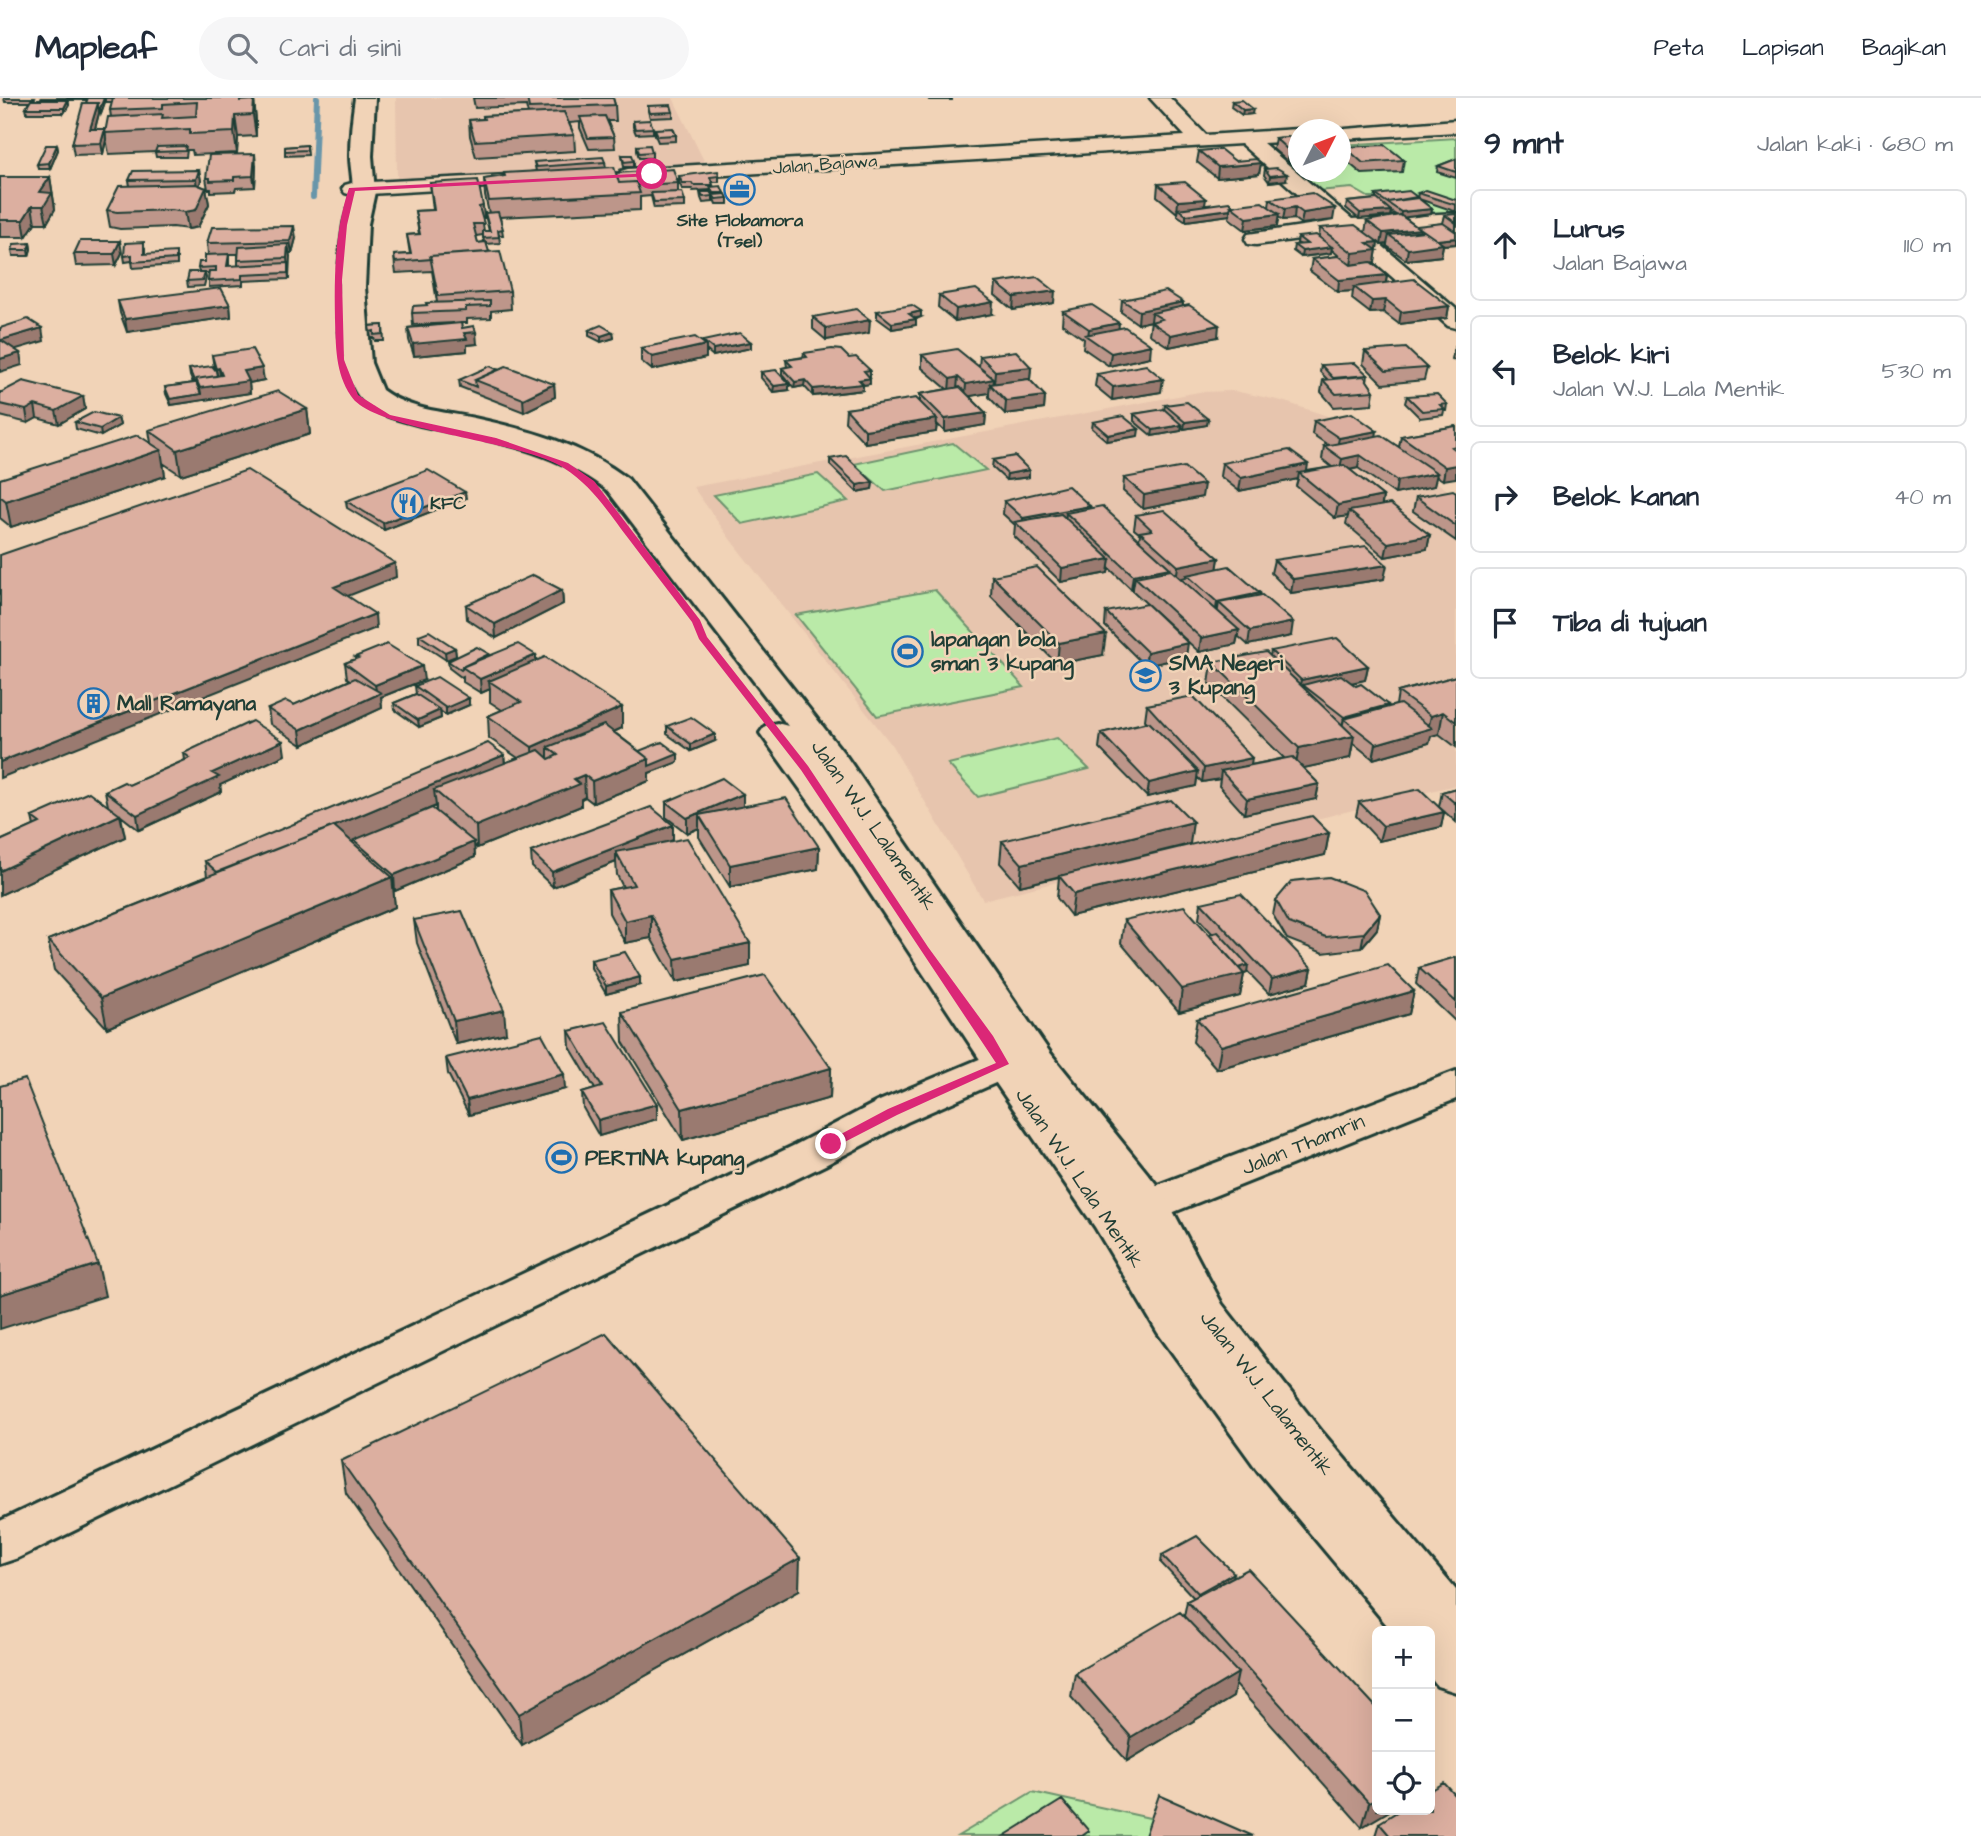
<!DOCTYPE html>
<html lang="id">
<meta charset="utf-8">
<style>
body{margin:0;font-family:"Architects Daughter",sans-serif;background:#f6f6f7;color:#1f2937}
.controls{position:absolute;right:21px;bottom:21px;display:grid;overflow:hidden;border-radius:10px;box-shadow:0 7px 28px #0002}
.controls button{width:63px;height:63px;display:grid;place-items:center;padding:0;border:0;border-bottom:2px solid #e0e1e3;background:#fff;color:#1f2937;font:35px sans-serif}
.compass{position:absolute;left:1288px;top:21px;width:63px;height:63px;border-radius:50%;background:#fff;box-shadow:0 7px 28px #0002;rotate:48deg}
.stop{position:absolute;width:21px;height:21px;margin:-16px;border:5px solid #db2777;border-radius:50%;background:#fff}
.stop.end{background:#db2777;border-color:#fff;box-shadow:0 2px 7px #0008}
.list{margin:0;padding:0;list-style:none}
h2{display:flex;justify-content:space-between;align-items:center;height:91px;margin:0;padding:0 28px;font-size:30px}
h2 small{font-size:23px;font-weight:400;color:#747a83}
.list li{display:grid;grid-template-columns:46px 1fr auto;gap:21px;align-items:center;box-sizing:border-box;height:112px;margin:0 14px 14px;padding:0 14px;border:2px solid #e0e1e3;border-radius:10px}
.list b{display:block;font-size:26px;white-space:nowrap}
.list p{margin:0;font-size:23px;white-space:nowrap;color:#747a83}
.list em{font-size:23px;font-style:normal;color:#747a83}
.icon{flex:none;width:38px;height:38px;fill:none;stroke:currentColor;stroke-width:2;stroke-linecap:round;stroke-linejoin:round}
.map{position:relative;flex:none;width:1456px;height:1738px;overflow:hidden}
header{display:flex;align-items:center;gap:42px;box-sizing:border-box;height:98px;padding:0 35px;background:#fff;border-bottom:2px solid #e0e1e3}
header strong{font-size:33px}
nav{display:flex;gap:38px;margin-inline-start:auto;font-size:24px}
.search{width:490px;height:63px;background:#f6f6f7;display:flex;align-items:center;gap:18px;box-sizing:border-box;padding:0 24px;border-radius:38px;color:#747a83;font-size:26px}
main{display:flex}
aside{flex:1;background:#fff}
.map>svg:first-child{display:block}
</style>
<header>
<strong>Mapleaf</strong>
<div class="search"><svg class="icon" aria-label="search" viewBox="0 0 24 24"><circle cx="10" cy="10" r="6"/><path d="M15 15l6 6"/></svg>Cari di sini</div>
<nav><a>Peta</a><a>Lapisan</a><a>Bagikan</a></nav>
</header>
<main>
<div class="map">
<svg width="1456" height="1738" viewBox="0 0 1456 1738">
<rect width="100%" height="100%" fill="#f1d3b7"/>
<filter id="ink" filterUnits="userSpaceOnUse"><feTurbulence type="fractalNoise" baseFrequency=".0143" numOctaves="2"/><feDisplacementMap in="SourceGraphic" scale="14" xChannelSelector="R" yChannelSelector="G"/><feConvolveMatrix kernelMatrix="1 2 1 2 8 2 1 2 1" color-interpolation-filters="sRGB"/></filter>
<g filter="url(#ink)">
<!-- built -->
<path fill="#e7c5ae" d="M396,0H673L706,67L397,81Z
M1234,293L1282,303L1355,327L1456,398V687L983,802L891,646L730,441L693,389L1199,294Z"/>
<!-- green -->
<path fill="#baeaa8" stroke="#6c946e" stroke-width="2" d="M1456,40V116L1434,115L1408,99H1368L1352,90L1317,93L1265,52L1298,50V74H1340L1341,47Z
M953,345L986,372L885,393L854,366Z
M818,376L848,403L742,426L714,397Z
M935,492L1024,589L877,618L796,517Z
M1057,640L1089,671L978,699L948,666Z
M1032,1694L1154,1721L1192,1738H958Z"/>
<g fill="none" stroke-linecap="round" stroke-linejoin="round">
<!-- stream -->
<path stroke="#6996aa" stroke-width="6" d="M313,99L317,0"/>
<defs>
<path id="minor" d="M1150,0H1170L1206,37L1298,31L1299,32L1298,43L1263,45L1352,121L1456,115V127L1365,133L1456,211V230L1448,228L1342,135L1256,147L1248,146L1245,141L1248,136L1329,124L1241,46L628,83L621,81L618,77L621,73L628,71L1185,38Z
M1456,22V34L1340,41V32H1333Z
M530,76L537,78L540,82L537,86L352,97L345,95L342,91L345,87L352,85Z"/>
<path id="tertiary" d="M1037,952L1051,956L1057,965L1051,974L1037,978L1009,979L907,1024L825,1067L18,1460L0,1466V1423L795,1047L877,1004L989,957L1003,953Z"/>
<path id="secondary" d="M1456,973V1001L1164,1118L1149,1122L1134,1118L1127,1107L1134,1096Z"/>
<path id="primary" d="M355,0H375L372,58L375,94L368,126L365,189L371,265L382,292C409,312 441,313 474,320C529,332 582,346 628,381L846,658L1051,956L1164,1096L1222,1206L1322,1334L1456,1492V1594L1437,1588L1430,1579V1533H1392L1258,1373L1158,1235L1095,1129L989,975L816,713L760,635L765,628L777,625L788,628L608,393C551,349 488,342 420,327C401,322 376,317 362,302C331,268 337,170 344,126C346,116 351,106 352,95C354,83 350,71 350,58C350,39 352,19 355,0Z"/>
</defs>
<!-- minor casing -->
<use href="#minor" stroke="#1f3d34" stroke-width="5"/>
<!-- tertiary casing -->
<use href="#tertiary" stroke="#1f3d34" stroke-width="6"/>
<!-- secondary casing -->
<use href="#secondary" stroke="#1f3d34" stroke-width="6"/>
<!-- primary casing -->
<use href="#primary" stroke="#1f3d34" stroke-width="6"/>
<!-- minor -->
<use href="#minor" fill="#f1d3b7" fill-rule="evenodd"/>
<!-- tertiary -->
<use href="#tertiary" fill="#f1d3b7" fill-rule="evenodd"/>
<!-- secondary -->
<use href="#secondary" fill="#f1d3b7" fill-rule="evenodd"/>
<!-- primary -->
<use href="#primary" fill="#f1d3b7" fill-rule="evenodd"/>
</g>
<!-- wall -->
<path fill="#bd968a" stroke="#1f3d34" stroke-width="2" fill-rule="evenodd" d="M4,0H35L34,2H42L41,0H254L253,2L243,1V3L254,2L256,23V38L238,39L237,55L193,57L192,52H187L186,59H156L155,54L109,56L105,35L111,19L110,12L112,4H105L101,15H99L95,31H105L106,42L103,56L74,57L72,46L87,2H68L69,7L64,15H27L26,10L29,4H5Z
M473,0H613L615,7L616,23H607L614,39L615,50L589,51L580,30V24L569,25L574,37L575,53L476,59L470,38L469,22L483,21V18L528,16L526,8L475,10Z
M928,0H952V2H929Z
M1232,3L1252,16L1242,17L1231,9Z
M648,8L673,14V19L650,20L648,13Z
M633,23L653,30V35L636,36L633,29Z
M655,31L676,37V43L658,44L655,37Z
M1298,38V65V64H1288L1273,51L1275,40Z
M57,47L58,52L50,71H38L37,66Z
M307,47L308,57L285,58V49Z
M637,48L652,54V60H639L637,53Z
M1345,49L1404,62L1402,74L1362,76L1343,60Z
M1199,53L1235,63L1261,65L1259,76L1217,80L1197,64Z
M622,57L634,63V69H624Z
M1456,61V80L1437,74L1438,68Z
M534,64H605L606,70L616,74L678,85V94L685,103V109L654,110L651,98L640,99V112L500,119L503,137H499L500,145L486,146L489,154L510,193L511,211L491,213V220L467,221V225H461L462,230L477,246L467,247V253L414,258L409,242L408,230L454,225L413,227L412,215L427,207L437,204L432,173L396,175L395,169L394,157L410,156L407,137L419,136L415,113L433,112L430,85L483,108L484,120H482L484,133H489L486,121L485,115H489L485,98L484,81L536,73ZM483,137L484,144L478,145L476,138Z
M256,67L255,89L236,90L235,93L211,94V91H208L206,80Z
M1265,71L1286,82L1269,84L1264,77Z
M199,72L201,83L199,87L206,90L209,106L198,129L188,131L173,129L120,131L110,129L107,112L130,88L129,82Z
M679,78H719V84H712L713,89L724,95L728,100V106H716L713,99V104L703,105L701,100L700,94H710V92L693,93L692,91H682L679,84Z
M0,79H50L55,111L47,125H35L26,139H0Z
M1158,86L1205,107L1269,109L1270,101L1333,122L1301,126L1294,121L1283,122L1278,119L1277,128L1245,132L1229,120L1230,117L1186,123L1177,117V115L1157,98Z
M1418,95L1456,102V112L1454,113L1419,101L1432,111L1431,116L1404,119L1417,129L1443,125L1445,117L1456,116V146L1443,147L1441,158L1406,162L1387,148V146L1381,147L1378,144L1375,164L1371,165L1387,177L1386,185L1449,208L1447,220L1399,226L1383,214L1370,215L1352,201L1353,193L1338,194L1310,173L1312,161L1339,158L1332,152L1331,155L1301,159L1293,153L1294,147L1299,146L1297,145L1298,139H1319L1320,130L1365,134L1367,123L1396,117L1391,114L1390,118L1359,121L1346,110L1347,104L1376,101V97L1417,99V100Z
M296,140L292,155H289V181L243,183V187L209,189V175H205L206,180L204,188L188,189L187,183L199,174L198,170L205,164L208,156L207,145ZM229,156H238V168H229Z
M30,145L31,151L29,158H13L12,152Z
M145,150V156L177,160V167L133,170L132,163L125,164L124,158Z
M122,155L116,167L76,168L74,156Z
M996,185L1054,205L1013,212L995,197Z
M939,197L992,216L955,223L938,209Z
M1122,202L1183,204V209L1218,239L1169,249L1149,236L1151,223L1138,226L1121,214Z
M118,203L230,207L231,219L127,234L120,215Z
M877,213L921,219L916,221V227L892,231L877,220Z
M1063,213L1118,230L1150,259L1109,268L1083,250L1084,241L1062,226Z
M813,219L869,235L826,242L813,231Z
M383,227L384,243H375L374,240H371L369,228Z
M589,232L613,234L614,240L601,244L589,238Z
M703,243L751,244V250L713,258L706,252V260L652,272L641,263V250L703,245Z
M1455,248H1456V263L1452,261Z
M1365,253L1427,270L1424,282L1383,286L1363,266Z
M804,255L849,260L870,272V286L863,287V292L813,298L804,288L794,290L782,276V270L787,269L786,262L803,259Z
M212,257L264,282L249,285L250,295L171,307L166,296L165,289L193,285L190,278L189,271L214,270Z
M922,257L979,269L980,258L1031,269L1030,281H1029L1045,298L1044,311L1005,316L989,299V295L969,298L986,315L985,327L945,334L937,326L936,334L865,345L845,324L846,311L920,304V296L947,291L922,270Z
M1321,267L1368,277L1367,283L1374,293L1372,306L1334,309L1321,294L1323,282L1327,281L1320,274Z
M499,272L554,286L555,299L524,314L460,289L459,282Z
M761,274L789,292L773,294L761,280Z
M1097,276L1161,294L1112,302L1095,288Z
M0,294L83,298L85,311L59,326L37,320L28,325L0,318Z
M1407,298L1447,306L1446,313H1444L1443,317L1420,320L1405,305Z
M1165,307L1208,321L1207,327L1184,331L1182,329L1181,333L1152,338L1134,323V316L1164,312Z
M307,311L310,336L181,377L163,365L165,378L11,429L0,420V381L151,345L149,332Z
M118,320L120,327L101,338L76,331L75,324Z
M1314,323L1377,338L1399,349L1401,338L1456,328L1443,382L1436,378L1434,388L1395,396L1358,370L1350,372L1383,398L1382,407L1430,437L1427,451L1385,459L1346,426L1348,418L1335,420L1296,388L1298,381L1239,393L1220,378L1222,365L1307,373L1332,369L1322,361L1324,348L1328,347L1312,336Z
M1093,324L1138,338L1107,343L1092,330Z
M830,361L873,384L872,391L857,394L830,367Z
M993,362L1029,372V379L1006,382L992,369Z
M1124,380L1202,399L1143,411L1123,393Z
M1456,394V443L1413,413L1416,399Z
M466,400L384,432L347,410L346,403Z
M1004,403L1090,411L1139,442L1140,436L1134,431L1136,417L1219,460L1217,471L1260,495V497L1291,538L1248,547L1238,538L1236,546L1199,554L1133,493V490L1131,491L1109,470L1108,475L1061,484L1014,438L1015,427L1003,416Z
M1274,462L1384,481L1291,495L1271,475Z
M992,478L1103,557L1057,566L991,498Z
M562,492L563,506L496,540L467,521L466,507Z
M1106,514L1186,559L1145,568L1105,528Z
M419,537L455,550L456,558L446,562L419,544Z
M1271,553L1368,568L1365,582L1352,585L1388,607V609L1396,607L1398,594L1456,578V649L1439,636L1431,638L1429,645L1373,661L1353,645L1350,660L1303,670L1319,686L1316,701L1244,716L1219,688L1220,681L1202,684L1197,679L1196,688L1147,699L1099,650L1101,635L1147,624L1145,622L1147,607L1251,667L1284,660L1209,586L1212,564L1270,558Z
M536,557V563L622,609V630L614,634L639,653L678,656V664L649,675V683L593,705L585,699L581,701V708L477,750L474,747L475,759L395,793L393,790L395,809L107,930L54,872L48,842L207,778L205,763L504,657L505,665L518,660L489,640L488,618L502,612L490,604V591L481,595L463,584V578L461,579L449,570L448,563L489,558ZM436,708V713L416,717Z
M355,559L424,582L381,599L382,610L302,647L270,626L268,611L294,607L350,582L347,580L345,565L356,561Z
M415,588L469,607L446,617L440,613L441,620L419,629L395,612L394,605L416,596Z
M667,628L715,643L691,653L667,636Z
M184,655L285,657L220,687L221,694L139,732L121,718L125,739L0,797V743L34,728L32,719L108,708L105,693L129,687L185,662Z
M1456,690V724L1439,709L1442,694Z
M743,696V708L819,749L818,771L730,789L699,739V730L687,735L666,719V704Z
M1359,704L1444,714L1441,729L1379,743L1356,718Z
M1329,735L1325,757L1071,818L1057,800L1059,779L1020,788L1000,765L1002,743L1190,746L1114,765Z
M673,742L668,744L750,845V868L676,884L651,840L625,845L609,815L608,792L623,789L617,777L616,764L553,789L532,769L531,754Z
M1276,802L1380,816L1377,831L1361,850L1323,855L1287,841L1273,817Z
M1201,805L1312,870L1309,885L1269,896L1247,873V875L1244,876L1240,898L1179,914L1121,845L1124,822L1209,836L1212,835L1199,821Z
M414,822L506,935L456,946L417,845Z
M1456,859V924L1416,886L1419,870Z
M591,862L640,887L606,896L591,870Z
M1414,893L1409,916L1217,971L1193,944L1197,921Z
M622,914L831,970L830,1000L683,1042L623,944Z
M569,933L657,1006V1021L599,1038L583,1010L582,995L595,991L570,949Z
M446,960L565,991L469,1017L448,976Z
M341,1363L799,1492L522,1647L346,1395Z
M1162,1457L1233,1479L1377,1712L1362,1729L1235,1586L1233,1599L1127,1663L1071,1599L1075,1575L1184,1518L1187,1503L1194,1500L1161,1465Z
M1379,1725L1456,1738H1375Z"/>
<!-- shaded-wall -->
<path fill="#9a7a70" stroke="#1f3d34" stroke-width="2" d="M105,0V4L101,15L100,10Z
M68,2L69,7L64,15V10Z
M254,2L256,23V38L253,17Z
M98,5L99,15L92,42L90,31Z
M1253,11L1252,16L1242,17L1243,12Z
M235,18L238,39L237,55L234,34Z
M105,31L106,42L103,56L101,45Z
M57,47L58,52L50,71L49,65Z
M1289,53H1298V64H1288Z
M255,56L256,67L255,89L253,78Z
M1261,65L1259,76L1217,80L1218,69Z
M199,72L201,83L197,92L196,81Z
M1287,76L1286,82L1269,84L1270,78Z
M50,79L55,111L47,125L40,94Z
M206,90L209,106L198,129L188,131L185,114Z
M1206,101L1204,112L1178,111L1177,115L1178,103Z
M32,108L35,125L26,139L23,122Z
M1295,109L1294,121L1283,122L1285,111Z
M1335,110L1333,122L1301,126L1303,115Z
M1230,111V117L1186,123V117Z
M1432,111L1431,116L1400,120L1401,114Z
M1391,113L1390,118L1359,121L1360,115Z
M1279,116L1277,128L1245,132L1247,120Z
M294,128L296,140L292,155L290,143Z
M1420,131L1418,143L1389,137L1387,146L1381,147L1383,135Z
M1456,140V146L1443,147L1441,158L1406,162L1408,151L1437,142Z
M120,143L122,155L116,167L114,156Z
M1378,144L1375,164L1351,167L1353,155L1367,145Z
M30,145L31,151L29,158L28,152Z
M288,146L290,158L289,181L287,160Z
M1332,149L1331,155L1301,159L1302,153Z
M1387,177L1385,189H1354L1353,193L1338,194L1339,182Z
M1055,193L1054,205L1013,212L1014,199Z
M1386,202L1383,214L1370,215L1372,203Z
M993,204L992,216L955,223L956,211Z
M1183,204L1182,217L1152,215L1151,223L1138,226L1139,213Z
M230,207L231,219L127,234L125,221Z
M1449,208L1447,220L1399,226L1401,214Z
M921,213V219L909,222V216Z
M916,221V227L892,231V225Z
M870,222L869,235L826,242V230Z
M1119,225L1118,237L1088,239L1089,231Z
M1219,227L1218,239L1169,249L1171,237Z
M42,230L44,243L3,255L1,242Z
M476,234L477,246L467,247V253L414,258L413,246L464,235Z
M613,234L614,240L601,244V238Z
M751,244V250L713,258V251Z
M706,247V260L652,272V259Z
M1151,247L1150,259L1109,268L1111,255Z
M20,255L22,267L0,274V261Z
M1031,269L1030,281L994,286L995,273Z
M219,270L221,283H218L216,271Z
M262,270L264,282L249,285L250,295L171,307L170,301L201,296L200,290L244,273Z
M958,279L957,292L949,293L950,281Z
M870,280V286L863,287V292L813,298V291Z
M994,281L993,290L990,286L989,295L965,299L966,286Z
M1163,281L1161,294L1112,302L1113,289Z
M805,282L804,288L794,290L795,284Z
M554,286L555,299L524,314L523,301Z
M789,286V292L773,294L774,288Z
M83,298L85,311L59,326L56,313Z
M1045,298L1044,311L1005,316L1006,303Z
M35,307L37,320L28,325L26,312Z
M307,311L310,336L181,377L177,352Z
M986,315L985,327L945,334V321Z
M118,320L120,327L101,338L100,331Z
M937,321L936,334L865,345V332Z
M1208,321L1207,327L1184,331L1185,324Z
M1182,327L1181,333L1152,338L1153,332Z
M1139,331L1138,338L1107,343L1108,337Z
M1377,333L1375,346L1336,354L1339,340Z
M161,352L165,378L11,429L6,403Z
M1360,357L1358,370L1339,374L1342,361Z
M1308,366L1306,379L1299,375L1298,381L1239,393L1241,380Z
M1456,367V380L1443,382L1445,369Z
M1029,372V379L1006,382L1007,376Z
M1437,375L1434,388L1395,396L1397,383Z
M873,384L872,391L857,394V387Z
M1204,386L1202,399L1143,411L1144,397Z
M465,394L466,400L384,432L383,425Z
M1383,398L1381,412L1349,413L1348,418L1335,420L1338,407Z
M1090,408L1088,421L1066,415L1065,426L1022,431L1023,420Z
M1430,437L1427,451L1385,459L1388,445Z
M1219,460L1217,473L1187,477L1186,479L1176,482L1178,468Z
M1110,461L1108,475L1061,484L1062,470Z
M395,465L396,479L335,503L334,489Z
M1387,467L1384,481L1291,495L1293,481Z
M1170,470L1168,484L1135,479L1133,490L1131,491L1133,477Z
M562,492L563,506L496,540L495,526Z
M1260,495L1258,509L1219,505L1217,517L1215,518L1217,504Z
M375,516L376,530L0,680V664Z
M1293,524L1291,538L1248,547L1250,533Z
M1239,532L1236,546L1199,554L1201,540Z
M1106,536L1103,557L1057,566L1059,545Z
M1188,545L1186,559L1145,568L1147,554Z
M455,550L456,558L446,562L445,554Z
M536,557V571L489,583L490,591L481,595L480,581Z
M422,568L424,582L381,599L382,610L302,647L300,632L377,597L375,587Z
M1368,568L1365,582L1311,593L1303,587L1301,595L1298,596L1301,582Z
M469,600V607L446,617V610Z
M1388,607L1385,621H1344L1341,634L1344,619Z
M622,609V630L558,659V657L548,649V663L533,670L532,649Z
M440,612L441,620L419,629L418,622Z
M1443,614L1439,636L1431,638L1429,645L1373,661L1376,646L1428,631L1431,618Z
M715,636V643L691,653V646Z
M1354,638L1350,660L1295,672L1299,650Z
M283,643L285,657L220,687L221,694L139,732L137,717L212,675Z
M678,656V664L649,675V683L593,705L592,683L649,661Z
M504,657L506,679L434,692L436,708L223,799L220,776Z
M1252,660L1250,675L1221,673L1220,681L1202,684L1204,670Z
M1198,673L1196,688L1147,699L1149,685Z
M584,677L585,699L581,701V708L477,750L476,728L574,681Z
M1319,686L1316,701L1244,716L1247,701Z
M743,696V711L699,717V730L687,735V720Z
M1444,714L1441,729L1379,743L1383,728Z
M120,717L125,739L0,797V773Z
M1193,724L1190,746L1020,788L1022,766Z
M673,727V742L620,763L616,754V764L553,789L552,774Z
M1329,735L1325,757L1071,818L1074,796Z
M474,744L475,759L395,793L394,777Z
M819,749L818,771L730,789V767Z
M392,779L395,809L107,930L101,900Z
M1380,816L1377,831L1361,850L1364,835Z
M651,817V840L625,845V823Z
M750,845V868L676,884L675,861Z
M1248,867L1247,875L1244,876L1240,898L1179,914L1182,891L1227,872Z
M1312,870L1309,885L1269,896L1272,881Z
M640,879V887L606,896V888Z
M1414,893L1409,916L1217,971L1221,948Z
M504,912L506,935L456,946L454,923Z
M831,970L830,1000L683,1042L682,1011Z
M564,976L565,991L469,1017L467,1002Z
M657,1006V1021L599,1038L598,1022Z
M98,1166L105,1198L0,1231V1197Z
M800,1460L799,1492L522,1647L519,1616Z
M1234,1475L1232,1484L1197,1503L1198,1495Z
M1238,1575L1233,1599L1127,1663L1131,1639Z
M1377,1700V1712H1391L1362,1729L1369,1705Z"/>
<!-- building -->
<path fill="#dcafa0" stroke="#1f3d34" stroke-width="2" d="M88,0H104L100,10H98V5H86Z
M113,0H240V3L254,2L253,17L235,18L234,34L190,36V31L105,35L108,19L163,16L162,20L196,18L197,4L163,6V10L110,12Z
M527,0H613L615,7L529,10Z
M31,2H68L64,10H26Z
M1242,2L1253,11L1243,12L1232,3Z
M83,5H98L90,31H105L101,45L72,46Z
M671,7L673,14L650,15L648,8Z
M564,14L574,37L475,43L469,22L484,21L483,18Z
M605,18L614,39L588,40L580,19Z
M650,22L653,30L635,31L633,23Z
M673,30L676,37L658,38L655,31Z
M1298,38V53H1289L1275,40Z
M46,47H57L49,65L37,66Z
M307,47V52L285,53V49Z
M650,47L652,54L639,55L637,48Z
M1385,47L1404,62L1363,65L1345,49Z
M186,48L185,53L155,54L157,49Z
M1220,51L1235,63L1256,61L1261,65L1218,69L1199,53Z
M255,56L253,78L234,79V82L210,83V80H206L209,57Z
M622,57H632L634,63L624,64Z
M603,59L605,64L536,69L534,64Z
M1456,61V74L1438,68Z
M614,69L619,85L636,84L640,95L489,103L484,81L505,78L504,75Z
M1277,70L1287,76L1270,78L1265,71Z
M673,71L678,85L637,87L636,84L619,85L616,75Z
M199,72L196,81L129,82L133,73Z
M718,73L719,78L710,79L713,87H693L692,85H682L679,78Z
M0,79H50L40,94L52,95L44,108H32L23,122H0Z
M478,82L483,108L479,109L484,126H473L478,145L486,144L489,154L430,158L431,161L395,164L394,157L411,156L407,137L420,136L415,113L434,112L430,85Z
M1185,84L1206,101L1178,103L1158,86Z
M196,86L206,90L196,112L185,114L171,112L117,114L107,112L119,88Z
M721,88L724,95H713L710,89Z
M1426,92L1456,102V107L1418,95Z
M1409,93L1417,99L1388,104L1418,100L1432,111L1401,114L1376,97Z
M682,94L685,103L654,104L651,95Z
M700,94H710L713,98L703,99Z
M1312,95L1335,110L1303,115L1295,109L1285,111L1270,101Z
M726,96L728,100L716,101L713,97Z
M1377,101L1391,113L1360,115L1347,104Z
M1229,104L1234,108H1231L1230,111L1186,117L1178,111Z
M1262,104L1279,116L1247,120L1231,108Z
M498,114L503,131L498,132L499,139L483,140V133H490L485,115Z
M1456,116V125L1445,117Z
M1400,117L1420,131L1383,135L1367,123Z
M1443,125L1456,134V140L1437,142L1417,128Z
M1355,127L1378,144L1367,145L1377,152L1353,155L1320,130Z
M294,128L290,143L207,145L212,129Z
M1424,133L1443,146L1408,151L1389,137Z
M1316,137L1332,149L1302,153L1294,147L1307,146L1298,139Z
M80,143H120L114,156H74Z
M144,144V156L176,154V161L132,164V157L124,158L125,145Z
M30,145L28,152H12L14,146Z
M288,146L287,160L238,162L239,149Z
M500,153L510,193L438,198L430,158Z
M229,156L227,168L288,165V175L242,177V181L208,183L209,173H216V169L198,170L199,164H205V157Z
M1339,158L1351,167L1371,164L1387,177L1339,182L1312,161Z
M189,174H205L203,182L187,183Z
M1037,179L1055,193L1014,199L996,185Z
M1414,181L1449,208L1401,214L1386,202L1372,203L1354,189Z
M221,190L230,207L125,221L118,203Z
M976,191L993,204L956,211L939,197Z
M1166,193L1183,204L1139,213L1122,202Z
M490,203V208L466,209V213L412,215L413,208L427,207L426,205Z
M912,207L921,213L909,216L916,221L892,225L877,213Z
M1092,207L1119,225L1089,231L1063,213Z
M1189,207L1219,227L1171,237L1151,224L1162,221L1152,215Z
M856,211L870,222L826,230L813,219Z
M28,221L42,230L1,242L20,255L0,261V230Z
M461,225L462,230L474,228L476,234L464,235L467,241L413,246L408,230Z
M383,227V236L374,237V233L370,234L369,228Z
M601,227L613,234L601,238L589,232Z
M1125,229L1151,247L1111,255L1085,237Z
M740,235L751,244L713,251L703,243Z
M695,239L706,247L652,259L641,250Z
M1406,250L1427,270L1386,273L1365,253Z
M252,251L262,270L244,273L249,283L200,290L196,281L222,277L219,270L216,271L212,257Z
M832,251L841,252L849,260L856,259L870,272L864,273L870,280L859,282L863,286L813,291L805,282L795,284L782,270L792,268L786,262L807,259L804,255Z
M957,251L994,281L966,286L958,279L950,281L922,257Z
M1016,253L1031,269L995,273L980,258Z
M1355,265L1368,277L1333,280L1321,267Z
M1146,267L1163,281L1113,289L1097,276Z
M212,268L216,273L217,278L196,281L197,287L201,296L170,301L165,289L195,285L189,271Z
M490,268L499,272L475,282L476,289L459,282Z
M506,268L554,286L523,301L475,282Z
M776,272L789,286L774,288L761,274Z
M1364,278L1374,293L1336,296L1323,282Z
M1029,281L1045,298L1006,303L990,286Z
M23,283L83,298L56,313L35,307L26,312L0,306V294H2Z
M960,289L986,315L945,321L920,296Z
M278,293L307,311L177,352L149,332Z
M1437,296L1447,306L1440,307L1444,311L1422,313L1407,298Z
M916,300L937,321L865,332L846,311Z
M1187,304L1208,321L1185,324L1165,307Z
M1164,311L1182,327L1153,332L1134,316Z
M94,314L118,320L100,331L75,324Z
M1352,315L1377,333L1339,340L1314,323Z
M1123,318L1139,331L1108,337L1093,324Z
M1456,328V348L1452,349L1456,352V367L1445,369L1401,338Z
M138,337L161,352L6,403L0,398V381Z
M1381,337L1437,375L1397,383L1360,357L1342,361L1324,348Z
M1289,352L1308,366L1241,380L1222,365Z
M846,358L873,384L857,387L830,361Z
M1015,358L1029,372L1007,376L993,362Z
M1344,367L1383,398L1338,407L1299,375Z
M1184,369L1204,386L1144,397L1124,380Z
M247,372L395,465L334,489L375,516L0,664V457Z
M428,372L465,394L383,425L346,403Z
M1068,388L1090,408L1023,420L1004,403Z
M1453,392L1456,394V428L1416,399Z
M1390,406L1430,437L1388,445L1349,413Z
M1102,408L1170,470L1133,477L1066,415Z
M1164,412L1219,460L1178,468L1140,434L1152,432L1136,417Z
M1061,416L1110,461L1062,470L1015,424Z
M1366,448L1387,467L1293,481L1274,462Z
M1229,468L1260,495L1217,504L1187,477Z
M1037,469L1106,536L1059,545L992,478Z
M1171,472L1239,532L1201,540L1135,479Z
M533,477L562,492L495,526L466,507Z
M1262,497L1293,524L1250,533L1219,505Z
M1147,506L1188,545L1147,554L1106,514Z
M429,533L455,550L445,554L419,537Z
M1337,540L1368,568L1301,582L1271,553Z
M387,546L422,568L375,587L345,565L358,560L355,559Z
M518,546L536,557L480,581L462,569Z
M477,549L489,556L462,569V571L461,572L448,563Z
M1266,554L1354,638L1299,650L1212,564Z
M545,559L622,609L532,649L488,618L521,604L489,583Z
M1341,577L1356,588L1361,586L1388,607L1344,619L1303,587Z
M1456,578V624L1443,614L1431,618L1398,594Z
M437,579L469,600L446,610L415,588Z
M355,580L381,595L300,632L268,611L286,603L294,607Z
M416,596L440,612L418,622L394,605Z
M1193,598L1252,660L1204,670L1147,607Z
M1400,606L1432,630L1376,646L1344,621Z
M691,619L715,636L691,646L667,628Z
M252,623L283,643L212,675L219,679L137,717L105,693L124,684L129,687L190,660L184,655Z
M1149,624L1198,673L1149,685L1101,635Z
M604,627L649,661L592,683L584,677L574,681L580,686L476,728L434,692L539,652L549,661L558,657L548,649Z
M662,644L678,656L649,668V661L639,653Z
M488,645L504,657L335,728L217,774L205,763Z
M1292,659L1319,686L1247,701L1221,673Z
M722,680L743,696L687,720L666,704Z
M1456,690V706L1442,694Z
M1420,691L1444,714L1383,728L1359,704Z
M89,694L120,717L0,773V743L40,725L32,719Z
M786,700L819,749L730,767L699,717Z
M1171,702L1193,724L1022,766L1002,743Z
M651,709L673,727L552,774L531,754Z
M432,710L474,744L394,777L354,742Z
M1312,718L1329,735L1074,796L1059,778Z
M334,728L392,779L101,900L48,842Z
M687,740L750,845L675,861L651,817L625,823L608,792L634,787L616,754Z
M1329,779L1365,793L1380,816L1364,835L1326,839L1289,825L1276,802L1292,783Z
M1241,796L1312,870L1272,881L1201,805Z
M1184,808L1244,876L1182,891L1124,822Z
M462,813L504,912L454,923L414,822Z
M1218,834L1248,867L1239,870L1209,836Z
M625,854L640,879L606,888L591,862Z
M1456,859V904L1419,870Z
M1388,867L1414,893L1221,948L1197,921Z
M765,877L831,970L682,1011L622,914Z
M606,924L657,1006L598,1022L582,995L602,989L569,933Z
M542,936L564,976L467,1002L446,960Z
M25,981L98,1166L0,1197V988Z
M606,1235L800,1460L519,1616L341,1363Z
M1197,1438L1234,1475L1198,1495L1162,1457Z
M1248,1471L1377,1610V1700L1369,1705L1187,1503Z
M1180,1514L1238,1575L1131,1639L1075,1575Z
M1444,1685L1456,1698V1738H1390L1379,1725L1400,1712H1430V1693Z
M1159,1697L1253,1738H1145Z
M1062,1702L1089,1733L1082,1738H1004Z"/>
</g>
<!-- route -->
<path fill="#db2777" d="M654,75L652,78L355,93L347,127L342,182L344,262L358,297L390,317L496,340L568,365L594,383L700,522L707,539L808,668L928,849L993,938L1009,966L897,1017L831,1051L824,1046L826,1044L888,1011L996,965L801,672L699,541L692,524C671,496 649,468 628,440C608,414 592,388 564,370C518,341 373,333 351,298C335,274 336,248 335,221C334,178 335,131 349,90Z"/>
<!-- icons -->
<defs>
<symbol id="office-ring" viewBox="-11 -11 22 22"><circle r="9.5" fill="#f1d3b7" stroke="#1f6fb2" stroke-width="1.5"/><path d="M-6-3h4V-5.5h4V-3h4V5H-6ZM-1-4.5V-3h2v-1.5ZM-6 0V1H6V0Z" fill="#1f6fb2"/></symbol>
<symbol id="restaurant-ring" viewBox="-11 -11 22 22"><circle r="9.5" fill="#f1d3b7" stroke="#1f6fb2" stroke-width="1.5"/><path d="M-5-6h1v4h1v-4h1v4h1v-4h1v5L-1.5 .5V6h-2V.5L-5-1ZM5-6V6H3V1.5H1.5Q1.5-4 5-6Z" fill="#1f6fb2"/></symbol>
<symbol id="stadium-ring" viewBox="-11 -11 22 22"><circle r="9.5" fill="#f1d3b7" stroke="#1f6fb2" stroke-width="1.5"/><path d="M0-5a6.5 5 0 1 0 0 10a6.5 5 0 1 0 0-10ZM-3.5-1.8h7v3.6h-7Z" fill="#1f6fb2"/></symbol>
<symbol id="school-ring" viewBox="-11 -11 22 22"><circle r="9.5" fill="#f1d3b7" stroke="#1f6fb2" stroke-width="1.5"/><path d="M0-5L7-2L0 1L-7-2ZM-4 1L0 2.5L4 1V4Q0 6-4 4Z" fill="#1f6fb2"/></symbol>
<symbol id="building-ring" viewBox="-11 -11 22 22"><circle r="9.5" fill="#f1d3b7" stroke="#1f6fb2" stroke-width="1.5"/><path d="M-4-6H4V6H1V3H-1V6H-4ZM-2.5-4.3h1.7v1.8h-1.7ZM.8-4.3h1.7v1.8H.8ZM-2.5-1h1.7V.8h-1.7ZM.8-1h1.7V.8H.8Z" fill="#1f6fb2"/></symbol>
</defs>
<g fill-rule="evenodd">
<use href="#office-ring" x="722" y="74" width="35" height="35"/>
<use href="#restaurant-ring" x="390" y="388" width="35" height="35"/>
<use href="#stadium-ring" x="890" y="536" width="35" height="35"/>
<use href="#school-ring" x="1128" y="560" width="35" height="35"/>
<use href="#building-ring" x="76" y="588" width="35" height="35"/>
<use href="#stadium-ring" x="544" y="1042" width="35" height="35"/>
</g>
<g text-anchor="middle" stroke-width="5" stroke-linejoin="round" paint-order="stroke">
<!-- far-street labels -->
<g font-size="18" fill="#1f3d34" stroke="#f1d3b7">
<text transform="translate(825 66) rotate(-4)" y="6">Jalan Bajawa</text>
</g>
<!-- far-poi labels -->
<g font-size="18" font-weight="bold" fill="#1f3d34" stroke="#f1d3b7">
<text x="740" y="128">Site Flobamora<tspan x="740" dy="21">(Tsel)</tspan></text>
<text x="430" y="411" text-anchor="start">KFC</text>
</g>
<!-- poi labels -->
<g font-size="21" font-weight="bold" fill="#1f3d34" stroke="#f1d3b7" text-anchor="start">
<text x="931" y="548">lapangan bola<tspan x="931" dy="24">sman 3 kupang</tspan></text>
<text x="1169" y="572">SMA Negeri<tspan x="1169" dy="24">3 Kupang</tspan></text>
<text x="117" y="612">Mall Ramayana</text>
<text x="585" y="1067">PERTINA kupang</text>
</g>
<!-- street labels -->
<g font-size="21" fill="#1f3d34" stroke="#f1d3b7">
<text transform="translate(874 727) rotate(55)" y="7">Jalan W.J. Lalamentik</text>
<text transform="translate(1303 1046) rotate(-22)" y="7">Jalan Thamrin</text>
<text transform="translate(1080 1080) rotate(56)" y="7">Jalan W.J. Lala Mentik</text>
<text transform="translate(1267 1295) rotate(52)" y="7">Jalan W.J. Lalamentik</text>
</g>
</g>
</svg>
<div class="controls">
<button>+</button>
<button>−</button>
<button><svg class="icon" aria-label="locate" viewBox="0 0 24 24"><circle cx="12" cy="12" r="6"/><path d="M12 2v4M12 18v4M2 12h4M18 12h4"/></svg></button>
</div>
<svg class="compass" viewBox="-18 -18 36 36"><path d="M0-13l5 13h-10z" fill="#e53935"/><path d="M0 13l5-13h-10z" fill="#747a83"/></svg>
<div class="stop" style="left:652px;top:76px"></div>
<div class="stop end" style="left:831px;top:1046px"></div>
</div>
<aside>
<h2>9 mnt<small>Jalan kaki · 680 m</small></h2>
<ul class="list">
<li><svg class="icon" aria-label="ahead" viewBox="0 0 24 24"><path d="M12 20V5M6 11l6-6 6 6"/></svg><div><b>Lurus</b><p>Jalan Bajawa</p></div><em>110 m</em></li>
<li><svg class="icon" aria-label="left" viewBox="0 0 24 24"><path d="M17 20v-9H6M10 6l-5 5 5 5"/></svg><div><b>Belok kiri</b><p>Jalan W.J. Lala Mentik</p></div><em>530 m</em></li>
<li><svg class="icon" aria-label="right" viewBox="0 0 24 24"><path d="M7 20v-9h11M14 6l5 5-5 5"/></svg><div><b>Belok kanan</b></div><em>40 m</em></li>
<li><svg class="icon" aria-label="arrive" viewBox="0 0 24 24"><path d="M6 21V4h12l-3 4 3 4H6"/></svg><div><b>Tiba di tujuan</b></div></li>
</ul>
</aside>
</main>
